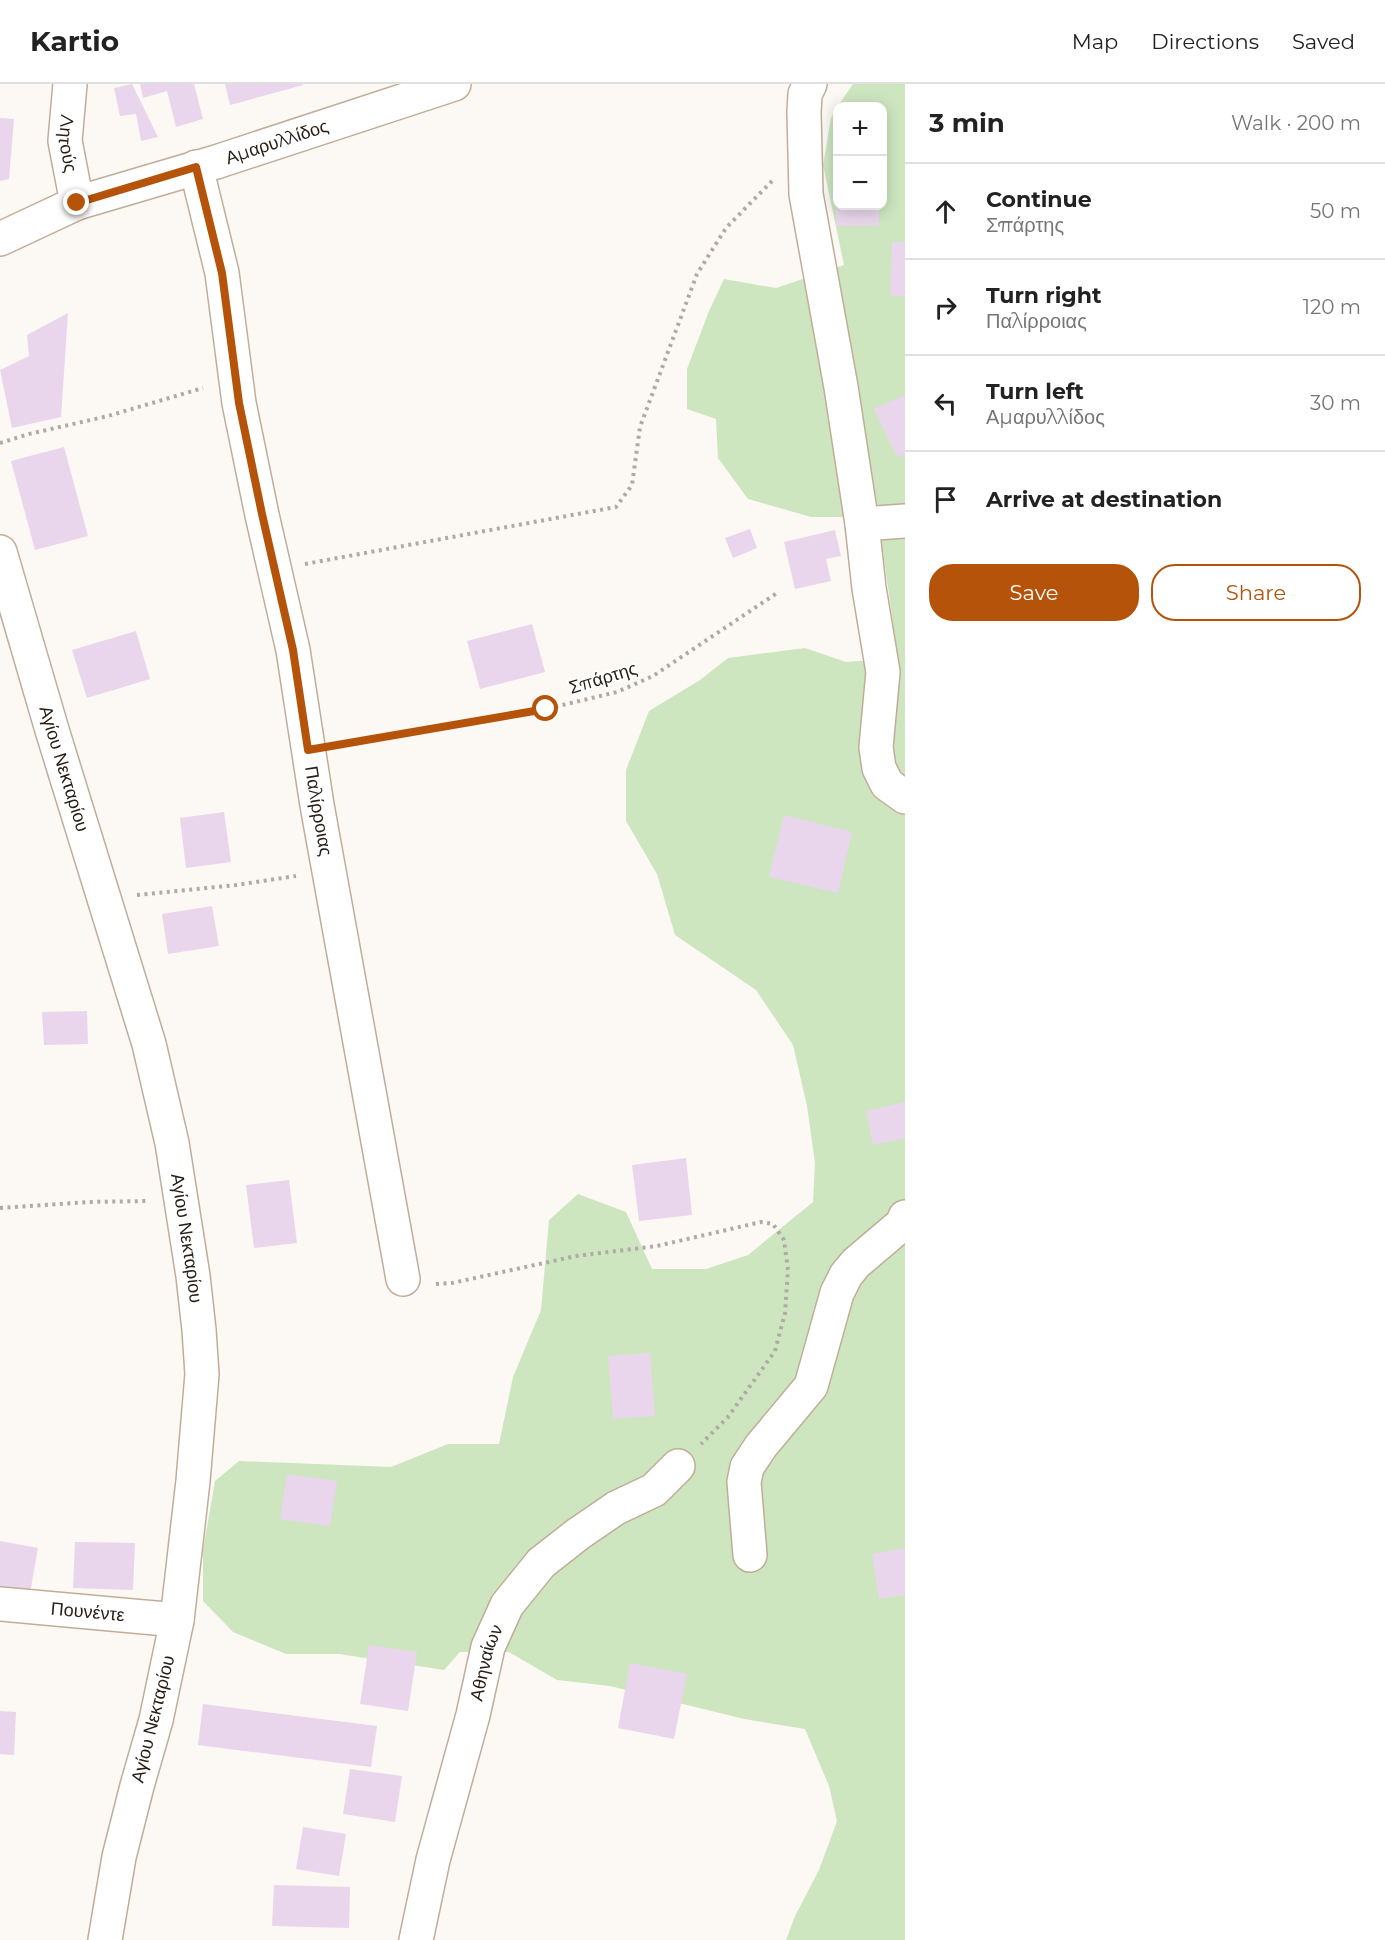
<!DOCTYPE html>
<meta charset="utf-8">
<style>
body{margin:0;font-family:Montserrat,sans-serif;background:#f2f2f2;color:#222}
.controls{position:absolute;right:18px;top:18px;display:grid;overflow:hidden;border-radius:12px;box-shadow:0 3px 15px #0003}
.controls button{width:54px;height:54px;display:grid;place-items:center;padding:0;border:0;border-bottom:2px solid #e0e0e0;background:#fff;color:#222;font:30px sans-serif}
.stop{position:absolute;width:18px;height:18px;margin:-14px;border:4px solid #b45309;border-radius:50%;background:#fff}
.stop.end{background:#b45309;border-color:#fff;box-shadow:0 2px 6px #0008}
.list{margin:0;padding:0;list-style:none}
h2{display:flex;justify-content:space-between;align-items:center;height:78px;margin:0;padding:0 24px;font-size:26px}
h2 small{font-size:20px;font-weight:400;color:#767676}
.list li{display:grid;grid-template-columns:39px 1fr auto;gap:18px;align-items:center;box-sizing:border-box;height:96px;padding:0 24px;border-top:2px solid #e0e0e0}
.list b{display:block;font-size:22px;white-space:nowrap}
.list p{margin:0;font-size:20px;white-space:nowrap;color:#767676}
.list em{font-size:20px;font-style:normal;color:#767676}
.actions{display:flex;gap:12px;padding:18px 24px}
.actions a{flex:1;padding:14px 0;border:2px solid #b45309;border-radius:24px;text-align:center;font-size:21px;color:#b45309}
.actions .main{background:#b45309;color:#fff}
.icon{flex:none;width:33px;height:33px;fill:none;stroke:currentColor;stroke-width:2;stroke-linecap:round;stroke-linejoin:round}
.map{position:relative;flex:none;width:905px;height:1856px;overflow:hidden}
header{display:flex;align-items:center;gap:36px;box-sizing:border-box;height:84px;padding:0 30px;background:#fff;border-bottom:2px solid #e0e0e0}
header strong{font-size:28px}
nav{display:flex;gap:33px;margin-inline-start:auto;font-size:21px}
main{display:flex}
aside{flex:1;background:#fff}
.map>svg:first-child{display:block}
</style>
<header>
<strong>Kartio</strong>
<nav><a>Map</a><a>Directions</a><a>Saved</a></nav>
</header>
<main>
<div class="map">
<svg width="905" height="1856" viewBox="0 0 905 1856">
<rect width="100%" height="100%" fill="#fcf8f4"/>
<!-- green -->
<path fill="#cde6c0" d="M853,0H905V1856H786L795,1832L819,1786L837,1737L829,1702L805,1645L744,1635L610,1602L557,1596L509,1568H460L444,1586L339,1570H286L233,1548L203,1517V1466L215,1397L239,1377L391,1383L448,1360H499L513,1293L541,1226L549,1136L578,1110L626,1128L652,1185H706L748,1171L813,1118L815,1079L807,1022L793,961L756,906L675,851L657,790L626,737V686L649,627L700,596L728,574L805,564L846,578L898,574L878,433H811L748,415L718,374L716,335L687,325V285L709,227L724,195L776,204L844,181L823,81L831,34L837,23L838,122H882V22H838Z"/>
<!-- building -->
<path fill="#e9d6ec" d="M132,0L158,53L141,57L136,30L120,32L114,4Z
M140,0H194L203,35L176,43L167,7L143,14Z
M225,0H303V1L230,21Z
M0,34L14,35L9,95L0,97Z
M836,122H879V142H836Z
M892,158H905V212H890Z
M68,229L61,333L12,344L0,286L29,272L27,251Z
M905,311V370L897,373L874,325Z
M64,363L88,452L35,466L11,377Z
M750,445L757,464L733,474L725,454Z
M835,446L841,472L826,475L831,497L795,505L784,458Z
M532,540L545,588L480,605L467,557Z
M136,547L150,595L87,614L72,566Z
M224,728L231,778L186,784L180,734Z
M784,731L852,748L838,809L769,793Z
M212,822L219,862L168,870L162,830Z
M87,927L88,960L44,961L42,928Z
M905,1018V1054L873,1061L866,1027Z
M686,1074L692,1131L639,1137L632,1081Z
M289,1096L297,1159L254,1164L246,1101Z
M650,1269L655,1332L613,1335L608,1272Z
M287,1390L337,1397L330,1442L280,1435Z
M0,1457L38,1464L30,1509L0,1504Z
M75,1458L135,1459L133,1506L73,1504Z
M905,1464V1511L879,1515L872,1470Z
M369,1561L417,1568L408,1627L360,1620Z
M630,1579L687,1590L674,1655L618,1644Z
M203,1620L377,1642L371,1683L198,1661Z
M0,1627L16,1628L14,1671L0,1670Z
M350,1685L402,1692L395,1738L343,1730Z
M303,1743L346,1750L339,1792L296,1785Z
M274,1801L350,1803L349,1844L272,1842Z"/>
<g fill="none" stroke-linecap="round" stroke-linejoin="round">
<defs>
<g id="minor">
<path id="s1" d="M70,0L65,57L77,119"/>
<path d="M810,0L805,10L804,28L806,110L841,303L862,440L869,504L883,588L876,663L879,684L887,700L905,713"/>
<path id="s2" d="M196,83L222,189L239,319L262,431L293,566L317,721L403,1195"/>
<path id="s3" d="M0,155L77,119L216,78L454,0"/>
<path d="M862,440L905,437"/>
<path id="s4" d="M0,468L52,646L149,960L172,1059L193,1192L199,1246L202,1290L193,1397L177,1536L156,1636L137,1702L119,1773L105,1856"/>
<path d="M750,1471L744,1398L747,1383L761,1362L811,1302L837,1209L846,1191L856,1179L902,1140L905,1133"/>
<path id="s5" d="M0,1520L177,1536"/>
<path id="s6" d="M416,1856L433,1776L473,1631L488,1563L507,1521L541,1479L578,1450L616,1424L654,1406L678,1382"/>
</g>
</defs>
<!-- minor casing -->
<use href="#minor" stroke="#c0ad98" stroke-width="36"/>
<!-- path -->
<path stroke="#b0aaa5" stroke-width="4" stroke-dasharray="3 4.5" stroke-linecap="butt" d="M0,359L29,350L108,332L203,304
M305,480L616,423L632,401L640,343L697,190L726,144L772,97
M341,660L546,625L617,608L653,592L777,509
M137,811L236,801L296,792
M0,1124L88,1118L147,1117
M436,1200L452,1199L576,1172L657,1162L761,1138L773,1140L784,1156L788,1186L785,1229L775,1267L728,1333L701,1360"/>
<!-- minor -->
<use href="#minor" stroke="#fff" stroke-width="33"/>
</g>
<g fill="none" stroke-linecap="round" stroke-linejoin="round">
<!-- route -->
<path stroke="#b45309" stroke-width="8" d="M77,119L196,83L222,189L239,319L262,430L293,566L308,666L546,625"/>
</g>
<g text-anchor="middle" stroke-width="4.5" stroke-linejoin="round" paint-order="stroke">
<!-- street labels -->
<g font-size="18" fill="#272018" stroke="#fff">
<text dy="6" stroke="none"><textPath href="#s3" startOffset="294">Αμαρυλλίδος</textPath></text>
<text dy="6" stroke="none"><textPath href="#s1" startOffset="60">Λητούς</textPath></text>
<text transform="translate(603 594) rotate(-17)" y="6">Σπάρτης</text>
<text dy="6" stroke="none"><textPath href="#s4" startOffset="226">Αγίου Νεκταρίου</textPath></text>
<text dy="6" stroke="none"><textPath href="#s2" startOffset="656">Παλίρροιας</textPath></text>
<text dy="6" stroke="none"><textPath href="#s4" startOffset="712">Αγίου Νεκταρίου</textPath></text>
<text dy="6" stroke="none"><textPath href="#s5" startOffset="88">Πουνέντε</textPath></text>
<text dy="6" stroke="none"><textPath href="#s6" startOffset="286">Αθηναίων</textPath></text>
<text transform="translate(153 1635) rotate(-76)" y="6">Αγίου Νεκταρίου</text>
</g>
</g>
</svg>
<div class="controls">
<button>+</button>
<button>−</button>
</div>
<div class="stop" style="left:546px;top:625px"></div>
<div class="stop end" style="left:77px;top:119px"></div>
</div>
<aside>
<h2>3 min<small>Walk · 200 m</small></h2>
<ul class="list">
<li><svg class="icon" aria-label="ahead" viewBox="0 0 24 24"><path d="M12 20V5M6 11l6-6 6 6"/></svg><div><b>Continue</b><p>Σπάρτης</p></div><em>50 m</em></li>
<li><svg class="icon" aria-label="right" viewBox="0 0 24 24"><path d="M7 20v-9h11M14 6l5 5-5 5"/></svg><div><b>Turn right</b><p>Παλίρροιας</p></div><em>120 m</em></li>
<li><svg class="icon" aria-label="left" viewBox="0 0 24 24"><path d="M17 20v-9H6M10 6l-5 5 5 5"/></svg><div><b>Turn left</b><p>Αμαρυλλίδος</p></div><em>30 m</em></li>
<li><svg class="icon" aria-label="arrive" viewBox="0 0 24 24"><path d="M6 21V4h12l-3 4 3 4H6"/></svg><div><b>Arrive at destination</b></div></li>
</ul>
<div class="actions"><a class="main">Save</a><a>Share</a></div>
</aside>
</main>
